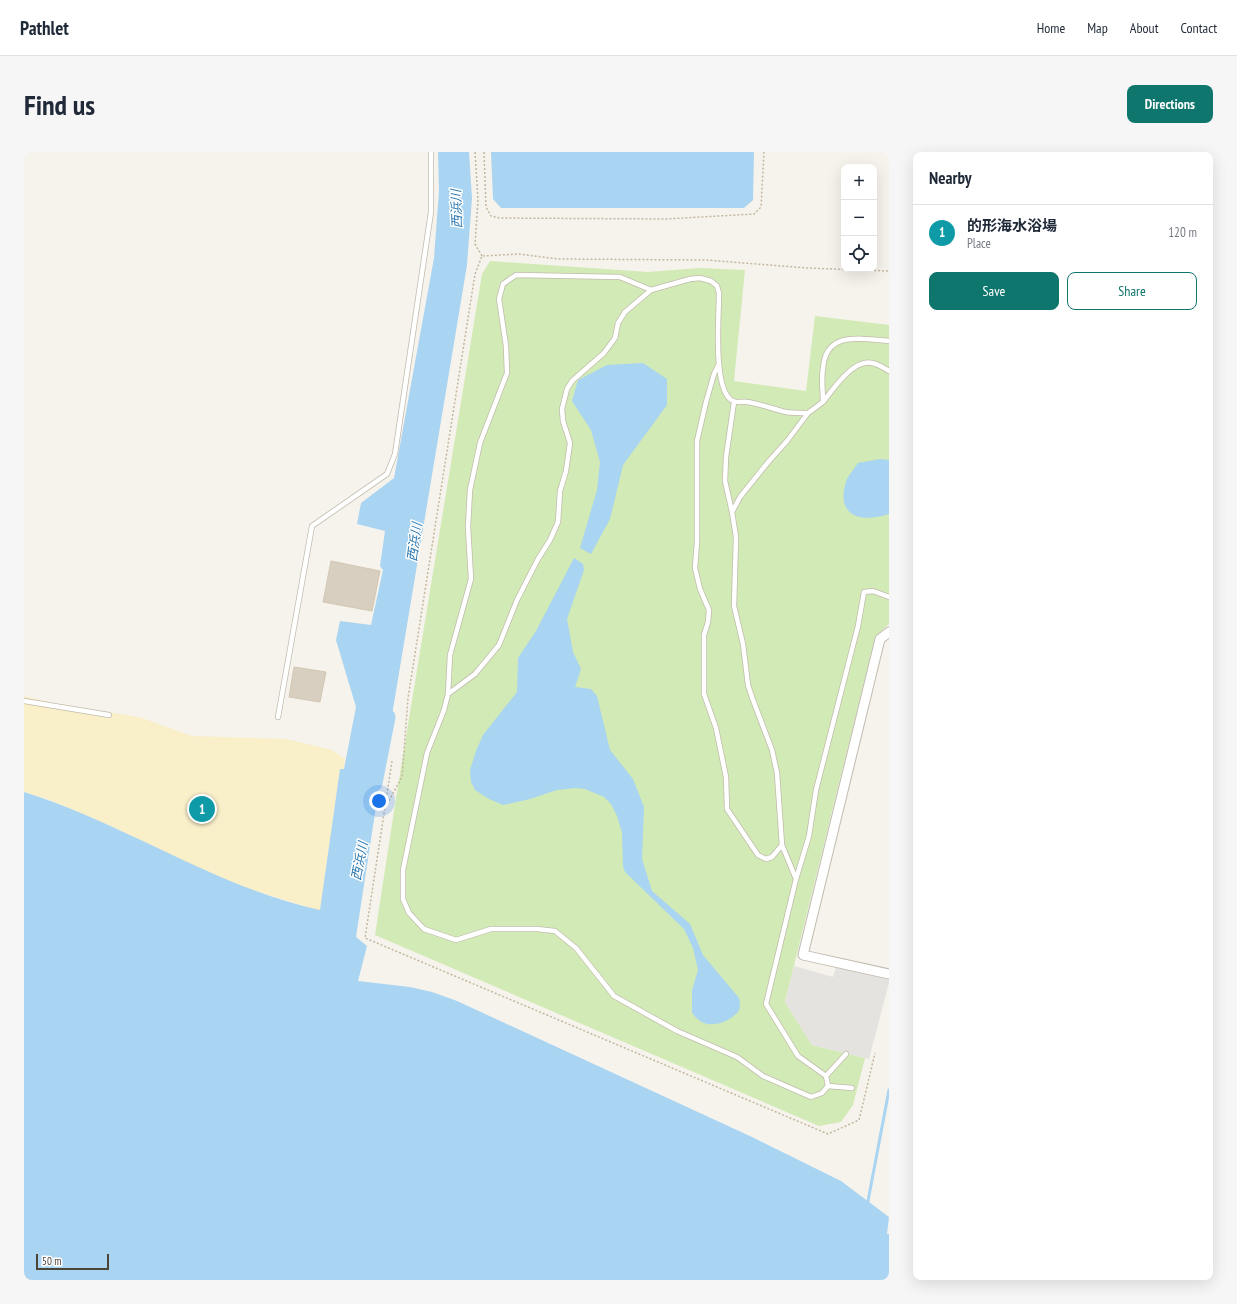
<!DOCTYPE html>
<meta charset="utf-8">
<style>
body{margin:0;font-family:"PT Sans Narrow","Noto Sans JP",sans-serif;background:#f6f6f7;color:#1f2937}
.controls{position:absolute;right:12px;top:12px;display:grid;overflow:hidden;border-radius:8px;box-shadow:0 4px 16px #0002}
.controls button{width:36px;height:36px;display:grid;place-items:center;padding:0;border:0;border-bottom:1px solid #e0e1e3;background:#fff;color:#1f2937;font:20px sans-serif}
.scale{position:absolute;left:12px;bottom:10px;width:73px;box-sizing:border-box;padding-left:4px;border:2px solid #4b4439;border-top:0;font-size:11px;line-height:14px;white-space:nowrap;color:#4b4439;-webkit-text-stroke:3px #fff;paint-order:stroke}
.you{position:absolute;left:355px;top:649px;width:14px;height:14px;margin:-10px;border:3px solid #fff;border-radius:50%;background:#1a73e8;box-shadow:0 0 0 6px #1a73e833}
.badge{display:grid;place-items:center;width:26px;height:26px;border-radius:50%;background:#0f766e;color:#fff;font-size:13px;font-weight:700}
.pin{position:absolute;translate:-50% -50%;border:2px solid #fff;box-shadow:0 1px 4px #0006}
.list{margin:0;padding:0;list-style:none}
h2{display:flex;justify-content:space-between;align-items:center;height:52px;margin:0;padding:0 16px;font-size:17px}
h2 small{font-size:13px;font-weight:400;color:#747a83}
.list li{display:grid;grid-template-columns:26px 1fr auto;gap:12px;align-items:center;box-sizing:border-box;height:56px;padding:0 16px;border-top:1px solid #e0e1e3}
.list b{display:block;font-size:15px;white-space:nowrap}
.list p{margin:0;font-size:13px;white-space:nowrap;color:#747a83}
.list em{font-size:13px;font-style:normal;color:#747a83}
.actions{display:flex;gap:8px;padding:12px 16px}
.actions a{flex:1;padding:9px 0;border:1px solid #0f766e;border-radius:8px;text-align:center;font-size:14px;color:#0f766e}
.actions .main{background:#0f766e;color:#fff}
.icon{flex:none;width:22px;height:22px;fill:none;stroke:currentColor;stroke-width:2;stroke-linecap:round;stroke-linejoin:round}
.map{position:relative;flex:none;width:865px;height:1128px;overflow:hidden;border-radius:8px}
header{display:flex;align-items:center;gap:24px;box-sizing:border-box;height:56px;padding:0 20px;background:#fff;border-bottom:1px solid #e0e1e3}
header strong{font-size:19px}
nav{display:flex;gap:22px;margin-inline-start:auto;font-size:14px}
.intro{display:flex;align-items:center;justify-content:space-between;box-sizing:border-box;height:96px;padding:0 24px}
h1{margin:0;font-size:28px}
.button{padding:10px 18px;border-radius:8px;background:#0f766e;color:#fff;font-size:14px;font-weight:700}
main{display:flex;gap:24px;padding:0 24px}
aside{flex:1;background:#fff;border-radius:8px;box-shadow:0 4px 16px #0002}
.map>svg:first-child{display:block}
</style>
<header>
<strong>Pathlet</strong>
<nav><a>Home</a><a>Map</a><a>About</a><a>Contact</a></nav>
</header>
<div class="intro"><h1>Find us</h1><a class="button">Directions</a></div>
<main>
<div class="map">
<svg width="865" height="1128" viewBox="0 0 865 1128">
<rect width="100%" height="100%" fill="#f6f3ec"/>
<!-- green -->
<path fill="#d2eab5" d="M466,109L624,120L675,116L721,118L710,229L782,239L791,164L865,173V472L851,485L761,850L788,893L841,906L829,953L817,970L795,974L351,783L372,646L458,122Z"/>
<!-- sand -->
<path fill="#f9efc9" d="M0,544L30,551L115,565L168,584L262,587L308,598L321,607L320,617H316L296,759L225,737L174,716L91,676L26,648L0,640Z"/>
<!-- parking -->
<path fill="#e5e3e0" d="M814,809L865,820V831L845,907L788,893L761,850L770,814L809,825Z"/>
<!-- water -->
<path fill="#a9d4f2" d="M414,0H445L448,46L443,113L364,587H354L350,608L359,609L332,785L343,794L334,829L386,835L408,840L433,849L728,985L817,1029L865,1065L863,1082H865V1128H0V640C102,672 191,735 296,758L316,617H320L332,555L312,488L316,469L347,473L359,418L356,414L361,379L333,372L337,351L370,326L410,106L415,39Z
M467,0H730L729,48L720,56H477L469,47Z
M619,211L643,227V253L599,313L586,367L567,402L556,396L573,338L576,310L567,278L548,249L554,228L583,213Z
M856,307L865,308V362C835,372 810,363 823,327C826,321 831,316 834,311Z
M550,406L559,412L560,418L543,467L549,500L557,517L551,535L567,537L573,544L586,598L609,627L620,655L618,707L628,739L666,772L679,803L715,846C716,851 717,857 713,861C706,869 690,875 680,871C675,869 671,865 668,861V838L674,818L669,796L660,777L601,720L599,714L598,681L593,664L587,652L580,645L561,637L551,636L533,638L506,647L479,653L465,647L451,638L447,630L446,618L452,599L459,583L493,540L494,506L512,479Z"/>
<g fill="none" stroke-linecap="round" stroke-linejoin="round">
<!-- stream -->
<path stroke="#a9d4f2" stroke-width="3" d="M844,1049L865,938"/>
<!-- river -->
<path stroke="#a9d4f2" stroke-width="17" d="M350,631L363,565"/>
</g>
<!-- building -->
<path fill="#d8cfc1" stroke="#d3c7b4" d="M307,409L356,419L348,459L299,450Z
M270,515L302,520L296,550L265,545Z"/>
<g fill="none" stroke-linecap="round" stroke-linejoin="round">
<defs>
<path id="lane" d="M865,189C837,187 802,178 799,216C797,227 799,239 799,250L784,261C777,261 769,261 762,260C749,257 737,252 723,250C717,249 711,252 706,247C689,232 695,163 695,141L693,134L687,129L676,126L666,127L627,138L596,125L492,123L479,132L475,147L482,194L483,221L456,291L446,338L444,375L447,427L426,503L424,542L420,558L403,601L379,718V747L385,761L400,777L432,788L467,777H513L531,779L552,796L590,844L653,879L713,905L739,924L787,945L798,941L804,934L802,924L774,904L742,852L772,727L785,684L792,638L834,474L840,440L849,439L865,445
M695,212L690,222L682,250L673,289V390L671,416L676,437L685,458L684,470L680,483V542L692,576L702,625L703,657L734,703L742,707L748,705L758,693
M799,250C809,237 830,206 848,211C854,212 860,216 865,219
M708,360L701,329L702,305L710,250
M424,542L451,522L475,493L493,448L514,407L526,388L534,370L536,339L542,319L546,291L539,269L538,257L543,237L548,229L580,201L591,186L594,171L601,160L627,138
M0,549L85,563
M254,565L288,374L363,322L371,302L407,60V0
M772,727L758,693L753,621L748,598L729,548L724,533L719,492L710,454L712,385L708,360L716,345L745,309L763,289L784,261
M802,924L822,902
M804,934L828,936"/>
<path id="street" d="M865,480L856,487L779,803L865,822"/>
</defs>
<!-- lane casing -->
<use href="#lane" stroke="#c2bbae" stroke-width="6"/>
<!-- street casing -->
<use href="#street" stroke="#c2bbae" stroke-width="11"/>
<!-- path -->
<path stroke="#c4b79f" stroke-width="1.5" stroke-dasharray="2 2" stroke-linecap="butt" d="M451,0L454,48L451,92L458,104
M460,0L462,55L467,64L476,66L642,67L730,62L737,55L740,0
M368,609L341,786L804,982L835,968L851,901
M361,656L378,625L384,546L451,122L458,104L495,102L534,107L682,108L783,116L865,119"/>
<!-- lane -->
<use href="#lane" stroke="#fff" stroke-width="4.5"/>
<!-- street -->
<use href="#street" stroke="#fff" stroke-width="9"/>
</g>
<g text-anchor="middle" stroke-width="3" stroke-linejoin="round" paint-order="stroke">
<!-- water labels -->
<g font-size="13" font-style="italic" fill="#2e7ab2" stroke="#fff">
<text transform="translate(432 57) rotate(-92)" y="5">西浜川</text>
<text transform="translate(390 390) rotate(-82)" y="5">西浜川</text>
<text transform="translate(335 709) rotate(-79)" y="5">西浜川</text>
</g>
</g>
</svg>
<div class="controls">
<button>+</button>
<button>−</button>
<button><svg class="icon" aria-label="locate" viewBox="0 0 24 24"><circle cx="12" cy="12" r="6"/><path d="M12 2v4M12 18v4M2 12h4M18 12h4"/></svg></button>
</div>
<div class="scale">50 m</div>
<div class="you"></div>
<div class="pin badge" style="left:178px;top:657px;background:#0f9aa8">1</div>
</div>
<aside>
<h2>Nearby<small></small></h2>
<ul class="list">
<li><span class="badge" style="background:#0f9aa8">1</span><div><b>的形海水浴場</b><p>Place</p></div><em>120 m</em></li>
</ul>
<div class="actions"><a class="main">Save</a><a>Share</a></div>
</aside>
</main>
